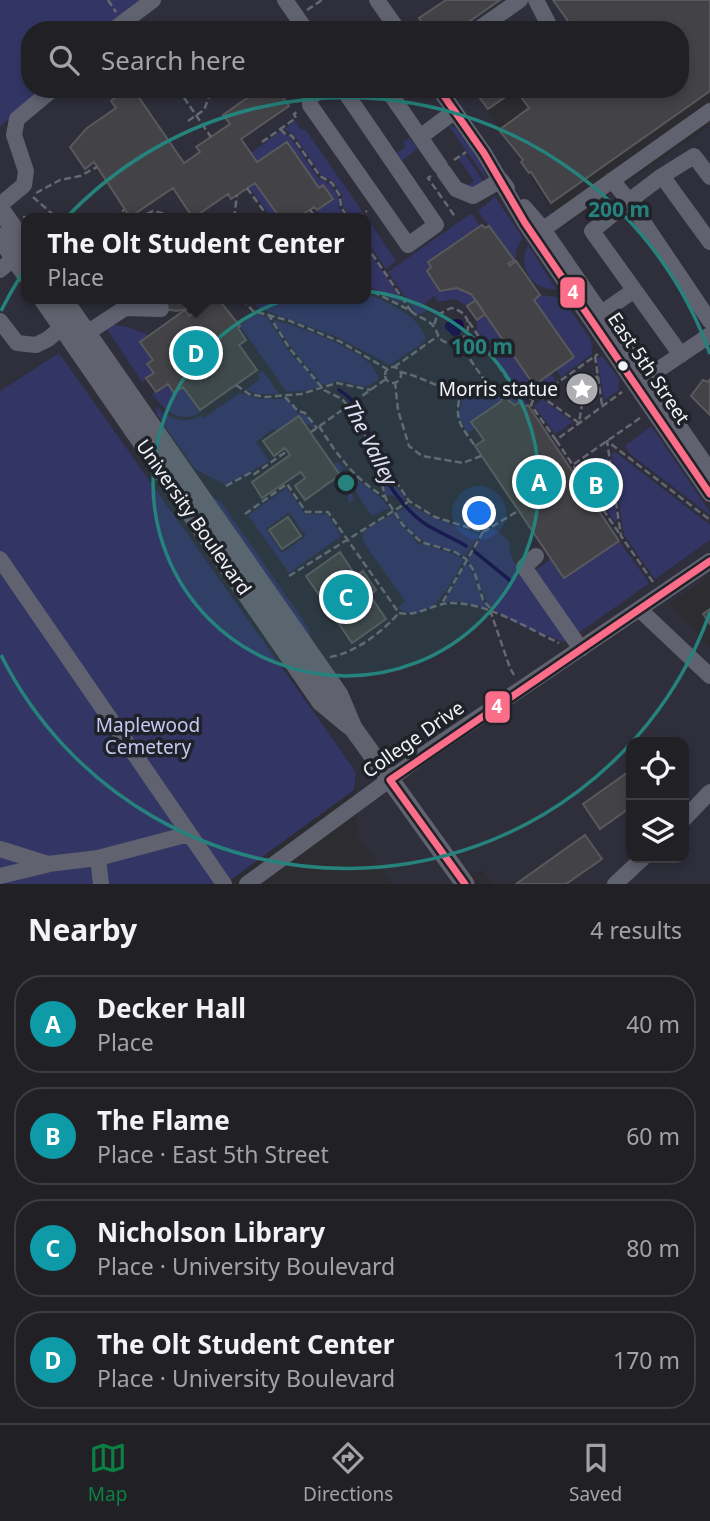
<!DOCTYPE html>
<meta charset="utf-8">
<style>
body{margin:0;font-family:"Noto Sans",sans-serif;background:#2d2e32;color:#f1f3f6}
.controls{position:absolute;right:21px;bottom:21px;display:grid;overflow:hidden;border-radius:14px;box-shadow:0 4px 10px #0003}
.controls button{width:63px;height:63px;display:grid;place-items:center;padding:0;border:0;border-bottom:2px solid #3e3e42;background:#212125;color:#f1f3f6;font:35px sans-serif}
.you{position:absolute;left:480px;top:514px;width:24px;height:24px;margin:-18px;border:5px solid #fff;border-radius:50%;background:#1a73e8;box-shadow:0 0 0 10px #1a73e833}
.badge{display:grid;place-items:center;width:46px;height:46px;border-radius:50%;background:#0b8043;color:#fff;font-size:23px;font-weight:700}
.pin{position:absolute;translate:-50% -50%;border:4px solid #fff;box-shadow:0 2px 7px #0006}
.popup{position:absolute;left:21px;top:213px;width:350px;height:91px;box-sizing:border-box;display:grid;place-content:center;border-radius:14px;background:#212125;filter:drop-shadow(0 2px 5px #0005);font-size:23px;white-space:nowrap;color:#a2a3a7}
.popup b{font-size:26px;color:#f1f3f6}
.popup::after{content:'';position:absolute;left:50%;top:100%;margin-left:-14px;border:14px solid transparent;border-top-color:#212125}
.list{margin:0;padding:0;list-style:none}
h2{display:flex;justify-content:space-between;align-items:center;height:91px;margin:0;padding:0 28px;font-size:30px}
h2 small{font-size:23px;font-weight:400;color:#a2a3a7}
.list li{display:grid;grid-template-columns:46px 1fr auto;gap:21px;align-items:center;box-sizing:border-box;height:98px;margin:0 14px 14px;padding:0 14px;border:2px solid #3e3e42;border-radius:28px}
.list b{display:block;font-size:26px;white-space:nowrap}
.list p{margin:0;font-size:23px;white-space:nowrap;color:#a2a3a7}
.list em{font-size:23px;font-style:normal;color:#a2a3a7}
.icon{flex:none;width:38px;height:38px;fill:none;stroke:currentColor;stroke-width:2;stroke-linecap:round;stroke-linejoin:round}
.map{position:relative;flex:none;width:710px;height:884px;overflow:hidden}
.search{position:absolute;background:#212125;box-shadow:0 4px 10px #0003;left:21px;right:21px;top:21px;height:77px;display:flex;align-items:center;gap:18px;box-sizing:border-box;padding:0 24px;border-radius:28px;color:#a2a3a7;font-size:26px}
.sheet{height:539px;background:#212125}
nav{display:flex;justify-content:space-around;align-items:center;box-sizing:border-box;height:98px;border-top:2px solid #3e3e42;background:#212125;font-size:19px;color:#a2a3a7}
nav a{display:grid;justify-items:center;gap:4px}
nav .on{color:#0b8043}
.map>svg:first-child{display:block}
</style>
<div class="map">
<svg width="710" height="884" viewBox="0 0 710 884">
<rect width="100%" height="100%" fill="#2c2c31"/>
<!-- built -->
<path fill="#2e2f3b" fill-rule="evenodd" d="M0,0H555L571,22L560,30H30V89H474L563,227L710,125V576L670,604L710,648V884H492L481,869L456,884H392L357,834L356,772L59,353L0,391ZM26,218H366V299H26ZM631,742H684V858H631Z"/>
<!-- green -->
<path fill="#333665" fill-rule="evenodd" d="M0,0H154L115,30H30V89H42L0,127Z
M295,121L302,131L305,129L362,211L351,218L343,207L342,195L333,181L321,175L294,135L284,129Z
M449,126L455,127C464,139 486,164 486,179Z
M281,131L291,138L318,178L330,184L339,198V208L346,218H322L317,210L333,199L323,185L319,188L287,142L257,162L251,153Z
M409,138L418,148L402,161L397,153L405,147L403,142Z
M464,153L484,182L474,190L468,185L474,181L458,158Z
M255,183L277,216L280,218H272L249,187Z
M495,197L522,237L516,251V261L510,266L508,264L513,259L478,211Z
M365,215L396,261L386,269L366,240V218H361Z
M469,215H473L480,226L428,262L431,267L427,271L440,291C455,288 466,287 476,300L467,306L455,299L438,302L434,296L424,304L428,309L421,314L416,313L388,272Z
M528,245L556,289C532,291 517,267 528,245Z
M366,247L400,297L402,301L400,303L366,285Z
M366,293C388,304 418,313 426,339L424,342L390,365L335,336L259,308L253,302L252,299H366Z
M540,295L562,298L591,340L592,354L561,377L556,370L574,357L534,300Z
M259,314L268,318L289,352L321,386L308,390L287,392L240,326L252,316Z
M485,314L534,385L551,374L556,381L548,386L528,389L514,384L477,331V320Z
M273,320C294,324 356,348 370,364C374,368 376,374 379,379C366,392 355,383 340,381C335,381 329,384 323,385L293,350Z
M113,325L128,327L149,335L140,342L153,360L148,364L154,373L142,382L107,329Z
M59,353L356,772L354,790L225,884H0V391Z
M602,356L619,379V390L604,400L597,359Z
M256,370L259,374L263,371L279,394H259L246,390L260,379Z
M168,384L183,387L200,413C179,424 165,411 152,394Z
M510,392L523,399L528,405L524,407L520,402L515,405L510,399L504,397L500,402L472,421L475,428L468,433L459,418L462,396Z
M240,393L261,399H285L294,406L298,414L306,415L315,427L313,428L309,424L306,426L299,416L277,431L273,429L256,442L269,461L226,485L195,469L157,415L156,406C169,420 185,425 202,415L204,418Z
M542,399L573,422L555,434L534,406Z
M651,426L710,512V515L630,454L625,446Z
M615,452L710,525V540L655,579L624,535L611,454Z
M376,456L392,483L406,499L384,494Z
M608,457L618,519L615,522L582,475Z
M338,462L345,469L341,468L354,499L349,503L346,485L333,464Z
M350,473C361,484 382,496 389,508L372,516L358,496Z
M287,488L305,514L328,515L341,536L289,573L248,515ZM289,512L306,536L282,553L266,529Z
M210,495L221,502L305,623L310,632L309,640Z
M409,505L432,517L479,535L465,557C456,551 449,549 439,547C418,542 408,529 396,512Z
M393,514C401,524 414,536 418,545L423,544L454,554L464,560C452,582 430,628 398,608L405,601L362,540L364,531Z
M491,528L499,532L509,542C506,562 551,618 565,637V642C542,634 495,620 484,596C478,583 476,571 468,560L483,535Z
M619,541L649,583L580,632L574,630L535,576L536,570L551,559L564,578Z
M466,562C478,576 477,595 489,609L456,601L444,602Z"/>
<!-- water -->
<path fill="#160d47" d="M458,319L463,321L464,327L459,335L453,336L445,328V324L449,320Z"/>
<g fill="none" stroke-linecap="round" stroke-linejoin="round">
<!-- stream -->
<path stroke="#160d47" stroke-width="3.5" d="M339,390C369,407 370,453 387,481C396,496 412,516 427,525C440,533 453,538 466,546
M474,551L512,582"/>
</g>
<!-- building -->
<path fill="#434347" stroke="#59595c" stroke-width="2" d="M446,0H500L457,30H427L419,18Z
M553,0H710V91L551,203L531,172L529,173L521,162L523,160L499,130L529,108L516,90L488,109L473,89H680V30H557L568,21Z
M127,89H133L184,163L200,152L196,147L230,124L223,115L260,89H277L289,106L241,139L257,162L287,142L319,188L323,185L333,199L317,210L314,207L298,218H280L255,183L231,199L228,194L193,218L173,188L130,217L94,162L85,169L70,147L87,128L116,108L111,101Z
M482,225L485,228L489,226L514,260L508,264L510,266L516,261L540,295L534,300L574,357L534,385L471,294L457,288L440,291L427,271L431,267L428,262Z
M156,299H199L190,308L177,311L164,309Z
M213,299H218L240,326L238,328L246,340L239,345L257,370L200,410L183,387L174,393L168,384L156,392L146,378L154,373L147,364L153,360L140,342L185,310L189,316Z
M476,300L485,314L477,320L467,306Z
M710,379V415L691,396L703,380L708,382Z
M504,397L515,405L520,402L524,407L528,405L619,541L564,578L475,446L484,440L471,422L500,402Z
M299,416L340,475L305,500L295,486L305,478L301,472L262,498L252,482L290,455L285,448L274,456L263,441Z
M288,517L301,536L282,549L269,530Z
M340,552L356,576L363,571L376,590L370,595L386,619L352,643L306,576Z
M710,609V624L703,614Z
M631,770V807L600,829L583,804Z
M585,835L602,859L566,884H516Z"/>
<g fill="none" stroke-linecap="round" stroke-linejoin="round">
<!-- path -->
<path stroke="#666871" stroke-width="2.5" stroke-dasharray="7 3.5" stroke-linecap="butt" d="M108,0L116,12
M307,10L322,0
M178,89L211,137
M188,121L204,110L212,89
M281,129L284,133L292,136L320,176L332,183L340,196L341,207L348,218
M262,142L296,118L294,114L297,112
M454,160L466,152
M431,176L428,178L456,218
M247,188L269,218
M36,193L60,180L80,176L97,167
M33,197L57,218
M310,210L317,218
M23,217L55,218
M98,218L117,215
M120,218L117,215L124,210
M137,218L153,211L182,218
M234,218L237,195
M357,218L367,211
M366,245L411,311L366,288
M242,299L253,311L290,321L341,342L387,369
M411,311C417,317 430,320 434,327C438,332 437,337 443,341C466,353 482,314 451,308L437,315L434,326
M268,314L290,349L324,390L342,399L348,406L371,446L386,499L403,525L421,542L455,552L466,559L474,571L483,600L492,610
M469,322L512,386L533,400L598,354
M458,342L492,391
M595,356L602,405
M394,367L438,336
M385 375a8 8 0 1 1 16 0a8 8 0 1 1-16 0Z
M400,372C421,376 438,389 461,391C454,420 459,423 475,446
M395,382L398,410L409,446L422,456L463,463L481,456
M581 387a4 4 0 1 1 8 0a4 4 0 1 1-8 0Z
M587,384L598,376
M236,385L249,394L265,397L301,394L337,383L371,390
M461,391H492L512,386
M539,395L579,423L584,391
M285,397L298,411L305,413L317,428
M533,400L531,405L556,440L622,392
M319,426C337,455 355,480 385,497
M311,432L386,379
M556,440L619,533
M372,446L409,501L435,517L483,532L441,605
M574,464L640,418
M600,476L612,479
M226,486L250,473L253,475L287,451
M245,514L287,484L306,512H328L399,613C419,617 433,603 452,603C488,603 527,628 559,643
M483,532L518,511
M289,576L408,502
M653,582L621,536L607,441L710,520
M490,610L510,668L514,675
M330,657C355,653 382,632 399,613"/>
<!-- minor -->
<path stroke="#60626f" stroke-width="16" d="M285,0L306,30
M377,0L398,30
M536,0L549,25L543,30
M113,30L153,0
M477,30L520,0
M321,89L310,98V105L408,245L436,225L343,89
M387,89L440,166
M439,89L484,153L525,223L710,494
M420,137L455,111
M444,172L456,189L473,196L501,180L507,188
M662,176L694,156L710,177
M612,180L629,201L592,231L681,355
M0,205L24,185L26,171L14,135L17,119L53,89
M524,207L543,229L710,471
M533,227L545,228L710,111
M710,242L662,176L629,201L710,321
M0,270L14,258
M593,319L633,291
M0,321L17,343L36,345L48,339L71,320
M87,333L125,308L161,309
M637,384L710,335
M536,556L524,567L581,649
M0,559L224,884
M639,609L710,676
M684,819L710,792
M0,849L48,864L98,858L101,884
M98,858L189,834
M0,876L46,865
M247,884L423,755L710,561
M615,884L643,858"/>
<!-- major -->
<path stroke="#60626e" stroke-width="19" d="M0,209L26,246
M0,237L26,275
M43,299L321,702L350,726
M63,299L339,695L353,728L465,884"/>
<defs>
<path id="bus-1" d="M439,89L484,153L525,223L710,494
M465,884L390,780L710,561"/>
</defs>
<!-- bus-1 casing -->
<use href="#bus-1" stroke="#202229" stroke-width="12"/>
<!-- bus-1 -->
<use href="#bus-1" stroke="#fb6d88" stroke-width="7"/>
</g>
<!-- distance rings -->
<circle cx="346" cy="483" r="193" fill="#26827c" fill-opacity=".12"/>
<g fill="none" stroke="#26827c" stroke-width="3.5">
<circle cx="346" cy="483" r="193"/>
<path d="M710 612A386 386 0 0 1 1 655M1 311A386 386 0 0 1 710 354"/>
</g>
<!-- icons -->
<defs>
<symbol id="sight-disc" viewBox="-11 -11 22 22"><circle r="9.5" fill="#adadb2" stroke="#202229"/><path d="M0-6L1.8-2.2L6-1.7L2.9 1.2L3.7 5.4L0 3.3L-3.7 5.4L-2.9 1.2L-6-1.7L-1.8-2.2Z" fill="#fff"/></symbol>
</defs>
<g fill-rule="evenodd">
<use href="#sight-disc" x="563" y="370" width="38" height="38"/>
</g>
<!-- markers -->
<circle fill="#f2f3f8" stroke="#202229" stroke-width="2.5" cx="623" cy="366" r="6"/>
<g text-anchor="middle" stroke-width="7" stroke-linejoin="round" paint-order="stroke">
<!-- street labels -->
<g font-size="19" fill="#f2f3f8" stroke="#202229">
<text transform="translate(649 368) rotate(56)" y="7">East 5th Street</text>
<text transform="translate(194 517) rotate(55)" y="7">University Boulevard</text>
<text transform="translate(413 739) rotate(-35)" y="7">College Drive</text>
</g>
<!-- poi labels -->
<g font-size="19" fill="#f2f3f8" stroke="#202229" text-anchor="end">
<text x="558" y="396">Morris statue</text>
</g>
<!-- park labels -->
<g font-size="19" fill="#c3c9f0" stroke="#202229">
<text x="148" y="732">Maplewood<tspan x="148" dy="22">Cemetery</tspan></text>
</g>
<!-- water labels -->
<g font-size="21" font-style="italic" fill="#dee1f5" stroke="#202229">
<text transform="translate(370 443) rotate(63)" y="7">The Valley</text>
</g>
</g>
<circle cx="346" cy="483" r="10" fill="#26827c" stroke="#202229" stroke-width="3.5"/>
<g font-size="21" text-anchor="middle" font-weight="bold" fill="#26827c" stroke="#202229" stroke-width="7" stroke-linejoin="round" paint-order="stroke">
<text x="619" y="217">200 m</text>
<text x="482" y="354">100 m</text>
</g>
<g stroke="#202229" stroke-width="2.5">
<rect x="559" y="276" width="27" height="33" rx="7" fill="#fb6d88"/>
<rect x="484" y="690" width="27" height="34" rx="7" fill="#fb6d88"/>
</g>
<g font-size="19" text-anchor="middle" font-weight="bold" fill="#fff">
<text x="573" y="299">4</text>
<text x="497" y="713">4</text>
</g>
</svg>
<div class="controls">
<button><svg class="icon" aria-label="locate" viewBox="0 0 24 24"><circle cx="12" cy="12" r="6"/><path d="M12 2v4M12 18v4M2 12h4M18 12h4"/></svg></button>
<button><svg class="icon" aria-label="layers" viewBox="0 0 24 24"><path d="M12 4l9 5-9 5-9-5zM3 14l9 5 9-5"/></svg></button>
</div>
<div class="you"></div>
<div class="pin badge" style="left:539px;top:482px;background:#0f9aa8">A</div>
<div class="pin badge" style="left:596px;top:485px;background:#0f9aa8">B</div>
<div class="pin badge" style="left:346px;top:597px;background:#0f9aa8">C</div>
<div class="pin badge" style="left:196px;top:353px;background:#0f9aa8">D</div>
<div class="popup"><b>The Olt Student Center</b>Place</div>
<div class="search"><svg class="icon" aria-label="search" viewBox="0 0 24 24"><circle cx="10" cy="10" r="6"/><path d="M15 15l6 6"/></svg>Search here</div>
</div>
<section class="sheet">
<h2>Nearby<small>4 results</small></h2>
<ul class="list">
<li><span class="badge" style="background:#0f9aa8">A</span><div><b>Decker Hall</b><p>Place</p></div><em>40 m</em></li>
<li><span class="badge" style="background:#0f9aa8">B</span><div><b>The Flame</b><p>Place · East 5th Street</p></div><em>60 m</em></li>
<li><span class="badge" style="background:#0f9aa8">C</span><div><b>Nicholson Library</b><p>Place · University Boulevard</p></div><em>80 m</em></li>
<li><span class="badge" style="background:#0f9aa8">D</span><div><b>The Olt Student Center</b><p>Place · University Boulevard</p></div><em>170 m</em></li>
</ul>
</section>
<nav>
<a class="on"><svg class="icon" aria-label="map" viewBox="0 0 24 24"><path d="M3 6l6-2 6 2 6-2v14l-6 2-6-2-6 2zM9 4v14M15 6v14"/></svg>Map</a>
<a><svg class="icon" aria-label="directions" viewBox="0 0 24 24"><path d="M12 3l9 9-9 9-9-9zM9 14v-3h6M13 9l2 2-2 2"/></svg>Directions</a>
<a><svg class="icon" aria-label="saved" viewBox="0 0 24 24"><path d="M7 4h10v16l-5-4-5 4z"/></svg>Saved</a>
</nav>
